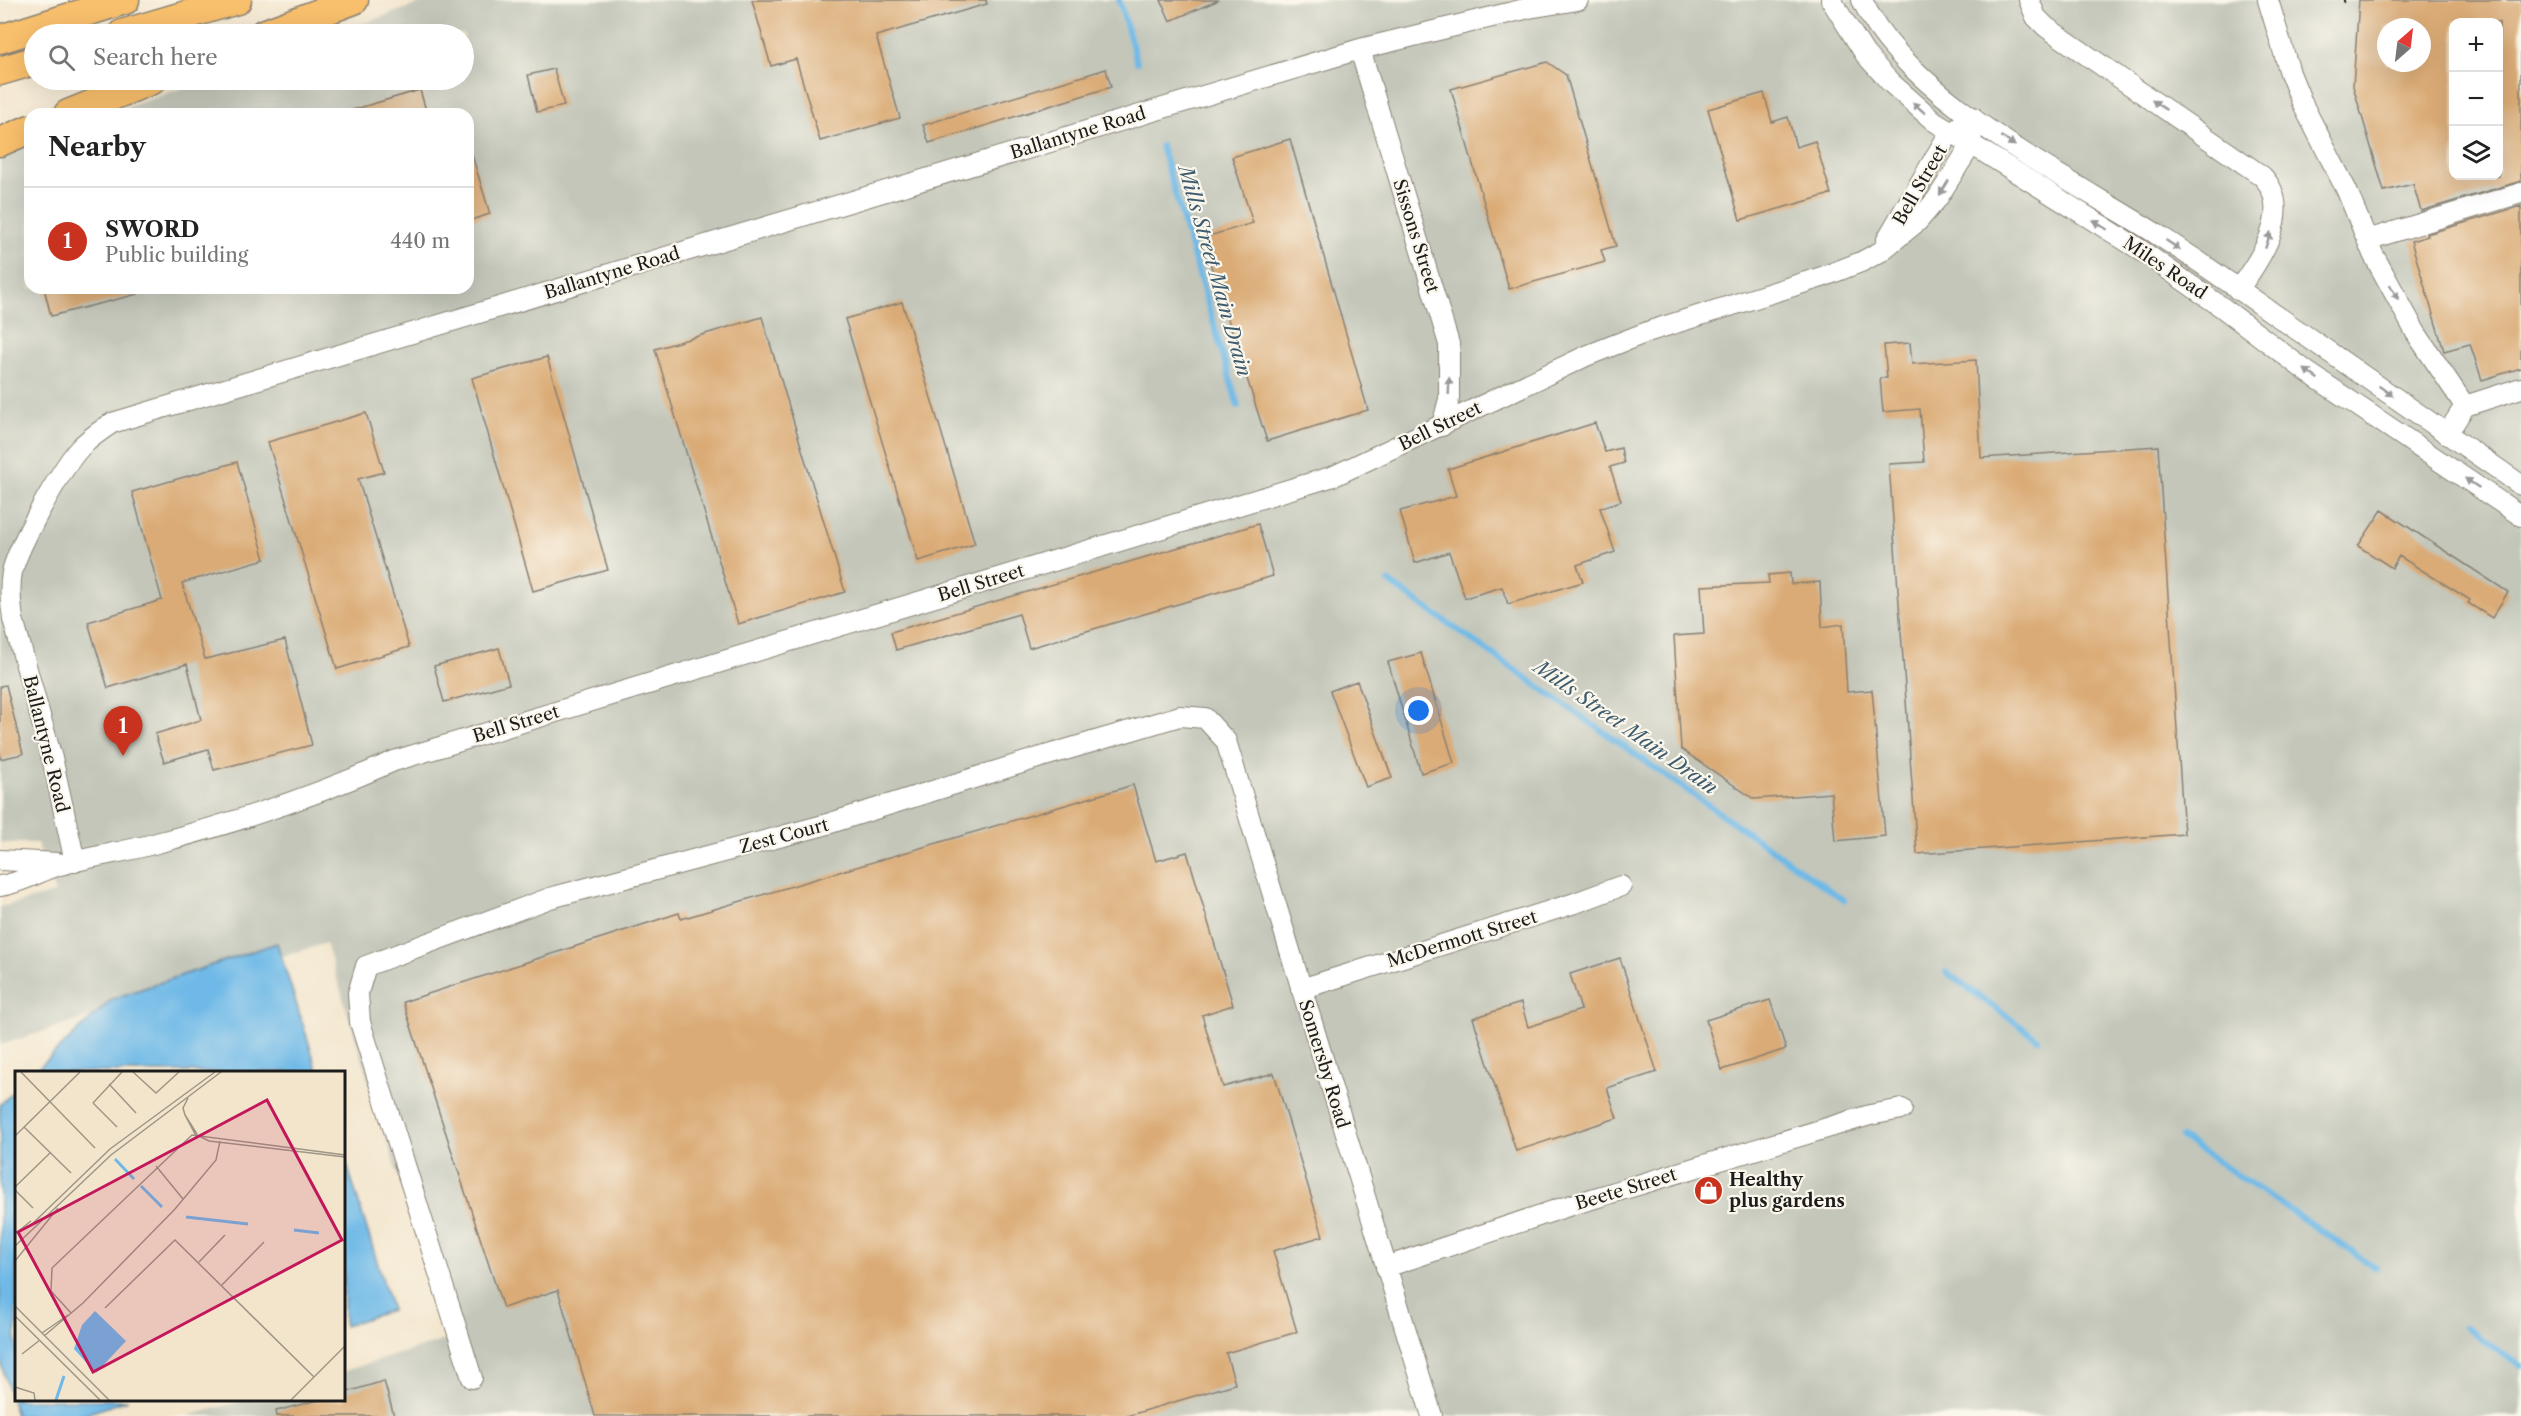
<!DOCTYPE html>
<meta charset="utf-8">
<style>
body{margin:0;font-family:"Libre Caslon Text",serif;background:#f2f2f2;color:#222}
.controls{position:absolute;right:18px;top:18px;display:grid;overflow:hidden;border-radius:12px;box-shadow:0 6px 24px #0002}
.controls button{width:54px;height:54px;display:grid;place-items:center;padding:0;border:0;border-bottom:2px solid #e0e0e0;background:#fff;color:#222;font:30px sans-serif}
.compass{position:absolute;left:2377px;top:18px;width:54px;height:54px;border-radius:50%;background:#fff;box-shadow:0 6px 24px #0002;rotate:28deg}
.you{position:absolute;left:1419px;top:711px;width:21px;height:21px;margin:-15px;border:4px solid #fff;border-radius:50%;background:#1a73e8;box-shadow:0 0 0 9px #1a73e833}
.badge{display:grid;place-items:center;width:39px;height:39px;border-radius:50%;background:#c8321e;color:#fff;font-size:20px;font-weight:700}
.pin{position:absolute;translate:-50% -50px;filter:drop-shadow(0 2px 3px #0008)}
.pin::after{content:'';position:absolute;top:32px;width:21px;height:18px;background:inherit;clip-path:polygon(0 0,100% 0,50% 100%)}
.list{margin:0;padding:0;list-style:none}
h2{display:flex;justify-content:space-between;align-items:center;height:78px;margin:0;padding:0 24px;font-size:26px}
h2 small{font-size:20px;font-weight:400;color:#767676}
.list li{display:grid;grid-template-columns:39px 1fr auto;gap:18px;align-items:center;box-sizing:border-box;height:108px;padding:0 24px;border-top:2px solid #e0e0e0}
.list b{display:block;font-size:22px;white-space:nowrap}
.list p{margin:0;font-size:20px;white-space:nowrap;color:#767676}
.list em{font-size:20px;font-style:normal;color:#767676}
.icon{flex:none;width:33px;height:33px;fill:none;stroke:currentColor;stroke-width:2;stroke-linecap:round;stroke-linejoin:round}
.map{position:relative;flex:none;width:2521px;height:1416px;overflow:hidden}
.search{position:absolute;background:#fff;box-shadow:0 6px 24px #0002;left:24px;top:24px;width:450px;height:66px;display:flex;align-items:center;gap:15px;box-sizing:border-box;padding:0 21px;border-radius:33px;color:#767676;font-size:22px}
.panel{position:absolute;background:#fff;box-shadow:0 6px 24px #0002;left:24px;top:108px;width:450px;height:186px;border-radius:18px}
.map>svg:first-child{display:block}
</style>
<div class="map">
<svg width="2521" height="1416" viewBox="0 0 2521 1416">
<rect width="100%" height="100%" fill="#fbf7ec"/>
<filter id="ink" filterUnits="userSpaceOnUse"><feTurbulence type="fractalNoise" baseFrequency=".0167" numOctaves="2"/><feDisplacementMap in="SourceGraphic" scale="12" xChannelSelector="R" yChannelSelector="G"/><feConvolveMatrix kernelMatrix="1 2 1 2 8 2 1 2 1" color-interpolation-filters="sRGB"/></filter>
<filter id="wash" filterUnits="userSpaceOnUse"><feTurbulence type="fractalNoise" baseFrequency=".008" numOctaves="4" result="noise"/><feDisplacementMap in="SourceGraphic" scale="24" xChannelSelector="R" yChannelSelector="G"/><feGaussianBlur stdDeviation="1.35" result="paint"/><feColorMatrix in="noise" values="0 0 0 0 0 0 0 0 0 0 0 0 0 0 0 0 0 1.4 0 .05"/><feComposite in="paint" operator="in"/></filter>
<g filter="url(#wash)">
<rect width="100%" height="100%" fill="#f3e5cc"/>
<!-- industrial -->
<path fill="#c3c6b9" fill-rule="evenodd" d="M430,0H2521V1416H188L245,1400H344V1371L448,1339L326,943L0,1045V907L55,893L37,843H0V152L30,142V288H468V114H108L206,80H464V34H333ZM2454,22H2498V176H2454ZM2386,27H2422V63H2386Z"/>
<!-- water -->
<path fill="#6eb9e7" stroke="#456a82" stroke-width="1.5" d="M277,943L318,1072H34L112,999Z
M16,1089V1400H128L80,1416H16L0,1359V1105Z
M344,1155L392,1310L344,1326Z"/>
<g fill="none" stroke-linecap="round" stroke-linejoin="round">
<!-- stream -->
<path stroke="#6eb9e7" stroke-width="6" d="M1119,0L1137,62
M1161,146L1238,406
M1389,582L1844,900
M1946,972L2038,1039
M2182,1138L2375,1267
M2464,1327L2521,1366"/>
</g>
<g id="blocks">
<!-- building -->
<path fill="#daab76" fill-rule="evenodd" d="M752,0H986L987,4L876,36L900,118L820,141L796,59L771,66Z
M1161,0H1219L1170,21Z
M2359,0H2521V181L2421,211L2413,184L2384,191L2353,86ZM2454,22H2499V176H2454ZM2386,27H2422V63H2386Z
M1547,62L1566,75L1616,246L1601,250L1605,262L1509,289L1451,89Z
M554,69L564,106L537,112L528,75Z
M1106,69L1111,87L929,143L923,125Z
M420,90L427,114H353L352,110Z
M1764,93L1772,122L1788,117L1796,147L1815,141L1831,194L1740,220L1708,109Z
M1290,139L1368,410L1267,441L1202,238L1253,223L1232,157Z
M472,155L490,214L468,221V156Z
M2521,206V368L2482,380L2470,344L2444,351L2411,241L2428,236L2427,234Z
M44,288H138V294L51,316Z
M902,302L975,544L918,561L845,319Z
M762,317L845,592L738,624L655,349Z
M1910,343L1912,364L1976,360L1981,458L2158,446L2184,834L1917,854L1889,464L1924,462L1920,409L1883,412L1880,378H1887L1884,345Z
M547,357L608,570L533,591L472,378Z
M366,413L384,472L358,479L409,647L337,669L268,442Z
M1595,423L1605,452L1621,448L1624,463L1610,467L1621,501L1600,508L1615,552L1577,565L1583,582L1508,604L1502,587L1465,598L1449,552L1415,563L1400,511L1456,496L1448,469Z
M237,462L265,559L182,583L205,659L285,640L312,745L214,770L208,749L164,762L155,734L201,720L187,664L108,688L88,622L162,600L132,492Z
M2382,510L2508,592L2492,618L2468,603L2470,600L2399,556L2392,568L2358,546Z
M1258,524L1273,576L1029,648L1019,614L896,650L891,632Z
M1790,573L1791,584L1820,582L1822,627L1843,624L1847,692L1872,690L1885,836L1835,841L1831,793L1754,799L1681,749L1674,636L1704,634L1701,586L1769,583L1768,575Z
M499,648L509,684L444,702L434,666Z
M1421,653L1454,763L1421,773L1388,662Z
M1357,681L1392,778L1366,787L1330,691Z
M6,685L23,754L0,759V686Z
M1133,785L1156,861L1187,852L1233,1005L1202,1015L1223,1087L1274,1073L1323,1236L1273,1251L1297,1332L1226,1353L1235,1384L1127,1416H595L558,1290L503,1308L403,1002L679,913L681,919Z
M1620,958L1657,1072L1607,1088L1617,1118L1516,1151L1473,1018L1521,1003L1528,1027L1581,1010L1570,974Z
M1770,1000L1786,1049L1722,1070L1706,1020Z
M384,1381L394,1416H277L276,1411L318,1400H344V1393Z"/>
</g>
</g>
<g filter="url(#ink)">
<use href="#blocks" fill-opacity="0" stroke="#888074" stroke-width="1.5"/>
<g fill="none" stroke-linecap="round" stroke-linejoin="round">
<defs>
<path id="minor" d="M1831,0L1865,54L1890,82L1934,121L2139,249L2223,308L2306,371L2521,516
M1862,0C1906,98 2069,178 2158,235C2204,264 2248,296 2293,327C2369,380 2445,432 2521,485
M2029,0L2036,17L2046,27L2262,176C2295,210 2260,259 2238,290
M2268,0L2290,73L2303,105L2347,191L2373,254L2416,333L2465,406
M1360,49L1449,344V399L1442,426
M1887,239L1950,132L1960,126
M2367,240L2521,193
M2447,434L2465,406L2521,388
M0,860L58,863
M75,862L53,762L13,619C11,603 9,588 12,572C18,546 61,469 79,449C88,439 100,431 112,423L1360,49L1529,8L1578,0
M0,886C23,883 42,869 64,864C94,856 124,852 153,844C235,823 316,796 394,761L1334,476L1586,356L1650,331L1822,277L1861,262L1880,252L1918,221L1937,199L1971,145L1973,117
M1301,989L1575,903L1621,886
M1386,1267L1565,1207L1870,1115L1902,1109
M472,1378L360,1022L358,993L366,966L550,898L824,825L1038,758L1180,716L1205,718L1226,741L1432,1416"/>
<path id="highway" d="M122,34L237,0
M263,34L354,0
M0,39L125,0
M0,71L34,61
M68,114L152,80
M0,142L30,129"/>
</defs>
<!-- minor casing -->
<use href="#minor" stroke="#888074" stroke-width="22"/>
<!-- highway casing -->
<use href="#highway" stroke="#888074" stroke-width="31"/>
<!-- minor -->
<use href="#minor" stroke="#fff" stroke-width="20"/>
<!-- highway -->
<use href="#highway" stroke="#f8bf6c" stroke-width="28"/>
<!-- rail -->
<path stroke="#1c1c1c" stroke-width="4.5" stroke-dasharray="9 4.5" stroke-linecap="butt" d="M2343,0H2345"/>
</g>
<!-- one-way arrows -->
<defs><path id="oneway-solid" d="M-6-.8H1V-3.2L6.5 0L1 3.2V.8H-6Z" transform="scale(1.5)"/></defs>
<g fill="#999">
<use href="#oneway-solid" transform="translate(2159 105) rotate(-146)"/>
<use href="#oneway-solid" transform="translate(1919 108) rotate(-139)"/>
<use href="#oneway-solid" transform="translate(2008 141) rotate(34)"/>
<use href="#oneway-solid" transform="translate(1944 188) rotate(122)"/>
<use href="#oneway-solid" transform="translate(2100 225) rotate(-148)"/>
<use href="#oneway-solid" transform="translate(2268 240) rotate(-72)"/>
<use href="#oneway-solid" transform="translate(2173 245) rotate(34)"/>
<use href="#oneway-solid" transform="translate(2394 292) rotate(61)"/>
<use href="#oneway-solid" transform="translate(2311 374) rotate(-145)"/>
<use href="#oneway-solid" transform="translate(1449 386) rotate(-88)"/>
<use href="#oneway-solid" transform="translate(2386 391) rotate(35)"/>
<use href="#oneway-solid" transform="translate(2472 483) rotate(-146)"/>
</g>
</g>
<!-- icons -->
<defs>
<symbol id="shop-disc" viewBox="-11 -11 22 22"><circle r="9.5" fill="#c8321e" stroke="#fbf7ec"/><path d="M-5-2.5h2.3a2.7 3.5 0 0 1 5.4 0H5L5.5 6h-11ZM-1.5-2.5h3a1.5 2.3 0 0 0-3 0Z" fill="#fff"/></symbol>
</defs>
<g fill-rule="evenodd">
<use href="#shop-disc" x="1692" y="1174" width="33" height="33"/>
</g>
<g text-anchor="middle" stroke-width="4.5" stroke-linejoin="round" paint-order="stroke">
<!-- street labels -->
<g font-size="18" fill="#1c1c1c" stroke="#fbf7ec">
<text transform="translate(1078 133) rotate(-17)" y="6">Ballantyne Road</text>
<text transform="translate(1920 185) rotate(-60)" y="6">Bell Street</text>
<text transform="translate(1416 236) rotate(73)" y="6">Sissons Street</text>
<text transform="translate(2165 268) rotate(34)" y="6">Miles Road</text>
<text transform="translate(612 273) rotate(-17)" y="6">Ballantyne Road</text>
<text transform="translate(1440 426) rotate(-26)" y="6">Bell Street</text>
<text transform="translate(981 583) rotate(-17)" y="6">Bell Street</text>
<text transform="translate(516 724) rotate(-17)" y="6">Bell Street</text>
<text transform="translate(46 744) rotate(76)" y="6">Ballantyne Road</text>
<text transform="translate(784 836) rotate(-15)" y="6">Zest Court</text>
<text transform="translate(1462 939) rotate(-17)" y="6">McDermott Street</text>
<text transform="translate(1324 1064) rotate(73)" y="6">Somersby Road</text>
<text transform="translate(1626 1189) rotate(-17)" y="6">Beete Street</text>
</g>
<!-- poi labels -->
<g font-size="18" font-weight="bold" fill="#1c1c1c" stroke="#fbf7ec" text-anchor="start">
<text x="1729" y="1186">Healthy<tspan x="1729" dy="21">plus gardens</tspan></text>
</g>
<!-- water labels -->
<g font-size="20" font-style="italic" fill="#3d5b6d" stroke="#fbf7ec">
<text transform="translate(1215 271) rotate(74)" y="7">Mills Street Main Drain</text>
<text transform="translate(1626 727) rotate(35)" y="7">Mills Street Main Drain</text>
</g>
</g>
<!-- overview -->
<g transform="translate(15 1071)">
<rect width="330" height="330" fill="#f3e5cc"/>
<path d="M80,240L111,270L81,302L59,278L67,254Z" fill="#6eb9e7"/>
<path fill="none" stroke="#6eb9e7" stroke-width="3" d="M100,88L119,108M126,115L147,136M171,146L233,153M279,159L304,162M41,329L49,305"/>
<path fill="none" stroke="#9d9586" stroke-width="1.5" d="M6,1L80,77M118,1L141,22L164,1M94,13L121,42M78,32L107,1M78,32L102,56M170,44L180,63L194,70L330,86M170,44L182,63M170,44L168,37L173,27M9,56L56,102M0,65L65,1M141,95L168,128M0,116L35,82M0,119L18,137M15,155L95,78L200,1M0,163L16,150M0,175L96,84L206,1M0,190L43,137M184,191L210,164M207,214L249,171M0,235L94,329M90,237L160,169L299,306M56,242L36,220L37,197L177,64L330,84M0,245L85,329M27,262L53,244M29,265L68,232L160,138L201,89L205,70M7,283L25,269M0,316L19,322L20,329M276,329L330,275"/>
<path fill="#c2185b" fill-opacity="0.15" stroke="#c2185b" stroke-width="3" d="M252,29L327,169L78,301L3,161Z"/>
<rect width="330" height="330" fill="none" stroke="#1c1c1c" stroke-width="3"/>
</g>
</svg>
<div class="controls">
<button>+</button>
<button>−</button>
<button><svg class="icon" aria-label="layers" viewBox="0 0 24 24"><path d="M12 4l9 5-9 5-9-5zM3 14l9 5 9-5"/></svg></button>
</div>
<svg class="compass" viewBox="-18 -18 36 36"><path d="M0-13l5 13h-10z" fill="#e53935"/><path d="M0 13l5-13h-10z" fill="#767676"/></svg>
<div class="you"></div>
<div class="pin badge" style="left:123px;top:756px">1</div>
<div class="search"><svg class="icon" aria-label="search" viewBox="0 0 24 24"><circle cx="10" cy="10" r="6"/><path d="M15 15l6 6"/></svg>Search here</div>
<section class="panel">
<h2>Nearby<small></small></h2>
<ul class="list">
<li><span class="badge">1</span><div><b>SWORD</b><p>Public building</p></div><em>440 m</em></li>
</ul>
</section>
</div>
